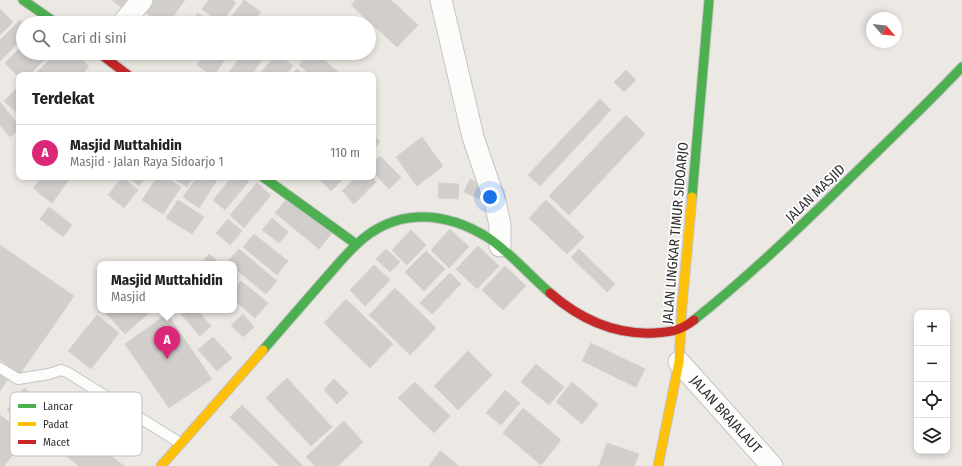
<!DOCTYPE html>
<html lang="id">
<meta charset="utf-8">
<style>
body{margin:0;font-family:"Fira Sans Condensed",sans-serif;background:#f2f2f2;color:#222}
.controls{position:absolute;right:12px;bottom:12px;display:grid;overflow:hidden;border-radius:8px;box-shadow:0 2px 6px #0003}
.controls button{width:36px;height:36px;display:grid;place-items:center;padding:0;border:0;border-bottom:1px solid #e0e0e0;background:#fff;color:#222;font:20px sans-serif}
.compass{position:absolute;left:866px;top:12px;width:36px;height:36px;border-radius:50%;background:#fff;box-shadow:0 2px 6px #0003;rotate:118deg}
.you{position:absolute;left:490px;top:197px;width:14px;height:14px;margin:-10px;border:3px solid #fff;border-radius:50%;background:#1a73e8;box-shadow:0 0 0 6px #1a73e833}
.badge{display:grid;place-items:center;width:26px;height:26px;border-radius:50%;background:#db2777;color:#fff;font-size:13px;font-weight:700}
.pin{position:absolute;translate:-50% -33px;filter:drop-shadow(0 1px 2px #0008)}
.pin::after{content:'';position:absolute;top:21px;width:14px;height:12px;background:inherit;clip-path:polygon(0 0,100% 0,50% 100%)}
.popup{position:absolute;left:97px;top:261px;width:140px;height:52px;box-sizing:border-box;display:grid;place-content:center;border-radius:8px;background:#fff;filter:drop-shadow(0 1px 3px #0005);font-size:13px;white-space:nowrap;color:#767676}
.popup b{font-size:15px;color:#222}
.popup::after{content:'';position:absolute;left:50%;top:100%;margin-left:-8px;border:8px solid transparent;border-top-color:#fff}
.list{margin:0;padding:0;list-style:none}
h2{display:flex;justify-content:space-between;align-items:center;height:52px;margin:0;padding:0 16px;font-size:17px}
h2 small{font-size:13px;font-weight:400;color:#767676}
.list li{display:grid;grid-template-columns:26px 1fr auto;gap:12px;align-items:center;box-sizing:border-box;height:56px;padding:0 16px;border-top:1px solid #e0e0e0}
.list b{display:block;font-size:15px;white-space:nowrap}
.list p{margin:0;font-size:13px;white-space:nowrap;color:#767676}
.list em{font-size:13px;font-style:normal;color:#767676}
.icon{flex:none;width:22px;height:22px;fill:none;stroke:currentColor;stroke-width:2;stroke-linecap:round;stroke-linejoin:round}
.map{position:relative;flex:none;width:962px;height:466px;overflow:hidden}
.search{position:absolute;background:#fff;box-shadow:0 2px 6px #0003;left:16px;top:16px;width:360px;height:44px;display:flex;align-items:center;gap:10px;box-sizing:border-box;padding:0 14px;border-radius:22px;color:#767676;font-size:15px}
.panel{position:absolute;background:#fff;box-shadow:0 2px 6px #0003;left:16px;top:72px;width:360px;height:108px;border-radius:8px}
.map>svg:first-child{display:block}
</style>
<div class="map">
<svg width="962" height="466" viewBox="0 0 962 466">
<rect width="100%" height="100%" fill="#ece8e4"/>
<!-- building -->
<path fill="#d1cecb" stroke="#d7d4d0" d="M112,0H129L122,8Z
M154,0H185L168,23H160L145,12Z
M209,0H232L236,3L221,23L202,9Z
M244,0L261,12L252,23H227Z
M356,0H391L418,25L397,47L351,5Z
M0,9L13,22L0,35Z
M198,13L211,23H190Z
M270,17L278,23H265Z
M20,20L23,23V38L0,61V40Z
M23,45V53H51L29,75H19V77L5,63Z
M56,53H76L89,67L81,75H34Z
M205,53H230L214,75H211L197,65Z
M243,53H267L251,75H227Z
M277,53L293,66L285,75H259Z
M285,53H298L294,59Z
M309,53H316L342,75H311L299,65Z
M297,69L304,75H292Z
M626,70L636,80L624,92L614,82Z
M16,89L19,91V115L4,101Z
M600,99L611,110L540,186L528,175Z
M0,102L19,126V129L10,137L0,125Z
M626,115L645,134L569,215L549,196Z
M373,135L380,142L373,149Z
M422,137L443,166L417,186L396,157Z
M380,156L401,177L389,189L373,172V163Z
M42,177H71L52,203L33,188Z
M122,177L138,190L124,208L108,195Z
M128,177H146L139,186Z
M157,177H166L181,187L163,214L142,200Z
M171,177H194L187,187Z
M197,177H219L199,208L183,197Z
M232,177H244L249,181L225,210L213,200Z
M317,177H345L331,191Z
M356,177H372L376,182L354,204L342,191Z
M470,179L485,186L479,199L464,192Z
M257,183L271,195L244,228L230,215Z
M439,183L459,184L458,199L438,198Z
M288,197L332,233L319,249L275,213Z
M178,200L204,217L192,234L166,218Z
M546,200L584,237L567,254L529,218Z
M49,207L72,225L63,237L40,219Z
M272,218L288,232L279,243L262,230Z
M228,219L242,231L230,245L216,233Z
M450,229L469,247L449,268L431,250Z
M411,230L426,245L407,265L392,250Z
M254,234L288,261L277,275L243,247Z
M0,245L74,296L20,374L0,360Z
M478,246L499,266L477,289L456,269Z
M239,249L277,281L266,294L234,268V264H229L227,262Z
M386,249L400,262L390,272L376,259Z
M579,249L615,284L607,292L571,257Z
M426,251L445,269L424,291L405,272Z
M209,254L221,264H201Z
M374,265L390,280L365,306L350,290Z
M505,266L526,286L503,310L482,290Z
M450,273L461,284L432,314L420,303Z
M234,275L238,278L234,284Z
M241,281L268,303L255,318L234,300V289Z
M395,288L436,328L410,355L369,315Z
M346,299L393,344L370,368L324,323Z
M105,310H152L125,334L104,311Z
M181,310H197L211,326L200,336L179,312Z
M167,314L212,379L169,408L125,344Z
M243,314L254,327L243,337L231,325Z
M97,315L119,333L91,369L68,351Z
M213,337L232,358L217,371L198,350Z
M591,343L645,369L636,387L582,361Z
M468,351L492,375L458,410L434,386Z
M536,364L564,387L549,405L521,382Z
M0,375L7,380L0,391Z
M287,378L332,427L311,446L266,398Z
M334,379L348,393L337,404L324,390Z
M415,382L450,416L434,433L398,398Z
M572,382L598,404L582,424L556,402Z
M24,388L124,466H79L7,410Z
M505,390L520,403L501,425L486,413Z
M90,400L134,435L119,454L75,419Z
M242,405L303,466H280L230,417Z
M523,408L561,440L541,465L503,433Z
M0,415L28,436L4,466H0Z
M344,421L363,442L338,466H315L306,457Z
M607,443L639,454L634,466H599Z
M440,451L459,466H429Z"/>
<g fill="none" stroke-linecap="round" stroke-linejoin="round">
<defs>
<path id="lane" d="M0,368L18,379L49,374L61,370L67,372L180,443"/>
<path id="street" d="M441,0L473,137L495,202L500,225V246
M123,23L142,0
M679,362L772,466"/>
<path id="fast" d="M23,0L56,23
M263,177L356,244
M692,197L709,0
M694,320C748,277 798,229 847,181C886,143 925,106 962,67
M263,350C283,327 303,304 323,281C334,269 344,256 356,245C394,208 443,210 487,237C510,252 529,275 550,293"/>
<path id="slow" d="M161,466L263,350
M658,466L679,362L682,306L692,197"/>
<path id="jam" d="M99,53L128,75
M550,293C580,319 614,335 654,333C671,332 680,331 694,320"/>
</defs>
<!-- lane casing -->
<use href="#lane" stroke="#c5c4c5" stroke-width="12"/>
<!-- street casing -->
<use href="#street" stroke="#c5c4c5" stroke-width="23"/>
<!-- fast casing -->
<use href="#fast" stroke="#c5c4c5" stroke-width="11"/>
<!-- slow casing -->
<use href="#slow" stroke="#c5c4c5" stroke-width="11"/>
<!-- jam casing -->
<use href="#jam" stroke="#c5c4c5" stroke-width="11"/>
<!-- lane -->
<use href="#lane" stroke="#fcfcfb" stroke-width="10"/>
<!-- street -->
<use href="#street" stroke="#fcfcfb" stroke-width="21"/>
<!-- fast -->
<use href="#fast" stroke="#4caf50" stroke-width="9"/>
<!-- slow -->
<use href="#slow" stroke="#ffc107" stroke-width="9"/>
<!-- jam -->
<use href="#jam" stroke="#c62828" stroke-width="9"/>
</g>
<g text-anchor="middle" stroke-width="3.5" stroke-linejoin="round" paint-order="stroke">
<!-- street labels -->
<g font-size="14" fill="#2e2e2e" stroke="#fff">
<text transform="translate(815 193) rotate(-44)" y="5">JALAN MASJID</text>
<text transform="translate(675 233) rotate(-85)" y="5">JALAN LINGKAR TIMUR SIDOARJO</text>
<text transform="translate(726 414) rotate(48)" y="5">JALAN BRAJALAUT</text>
</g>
</g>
<!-- legend -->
<rect x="10" y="392" width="132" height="64" rx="6" fill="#fff" stroke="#c0c0c0" stroke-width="1"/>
<rect x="18" y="404" width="18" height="4" fill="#4caf50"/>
<rect x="18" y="422" width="18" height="4" fill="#ffc107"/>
<rect x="18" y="440" width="18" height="4" fill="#c62828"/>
<g font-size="11" fill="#2e2e2e">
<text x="43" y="410">Lancar</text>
<text x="43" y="428">Padat</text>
<text x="43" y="446">Macet</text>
</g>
</svg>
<div class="controls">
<button>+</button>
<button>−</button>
<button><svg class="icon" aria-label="locate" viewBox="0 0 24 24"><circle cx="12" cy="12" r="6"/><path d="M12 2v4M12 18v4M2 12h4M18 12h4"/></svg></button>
<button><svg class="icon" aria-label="layers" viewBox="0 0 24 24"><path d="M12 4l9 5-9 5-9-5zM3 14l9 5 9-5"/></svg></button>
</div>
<svg class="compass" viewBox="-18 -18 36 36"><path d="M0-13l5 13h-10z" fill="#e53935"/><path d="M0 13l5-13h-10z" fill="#767676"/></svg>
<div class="you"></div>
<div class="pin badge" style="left:167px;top:359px">A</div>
<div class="popup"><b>Masjid Muttahidin</b>Masjid</div>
<div class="search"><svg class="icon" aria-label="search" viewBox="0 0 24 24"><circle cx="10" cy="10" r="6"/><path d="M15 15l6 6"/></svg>Cari di sini</div>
<section class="panel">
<h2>Terdekat<small></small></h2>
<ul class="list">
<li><span class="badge">A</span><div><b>Masjid Muttahidin</b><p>Masjid · Jalan Raya Sidoarjo 1</p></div><em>110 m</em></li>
</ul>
</section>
</div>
